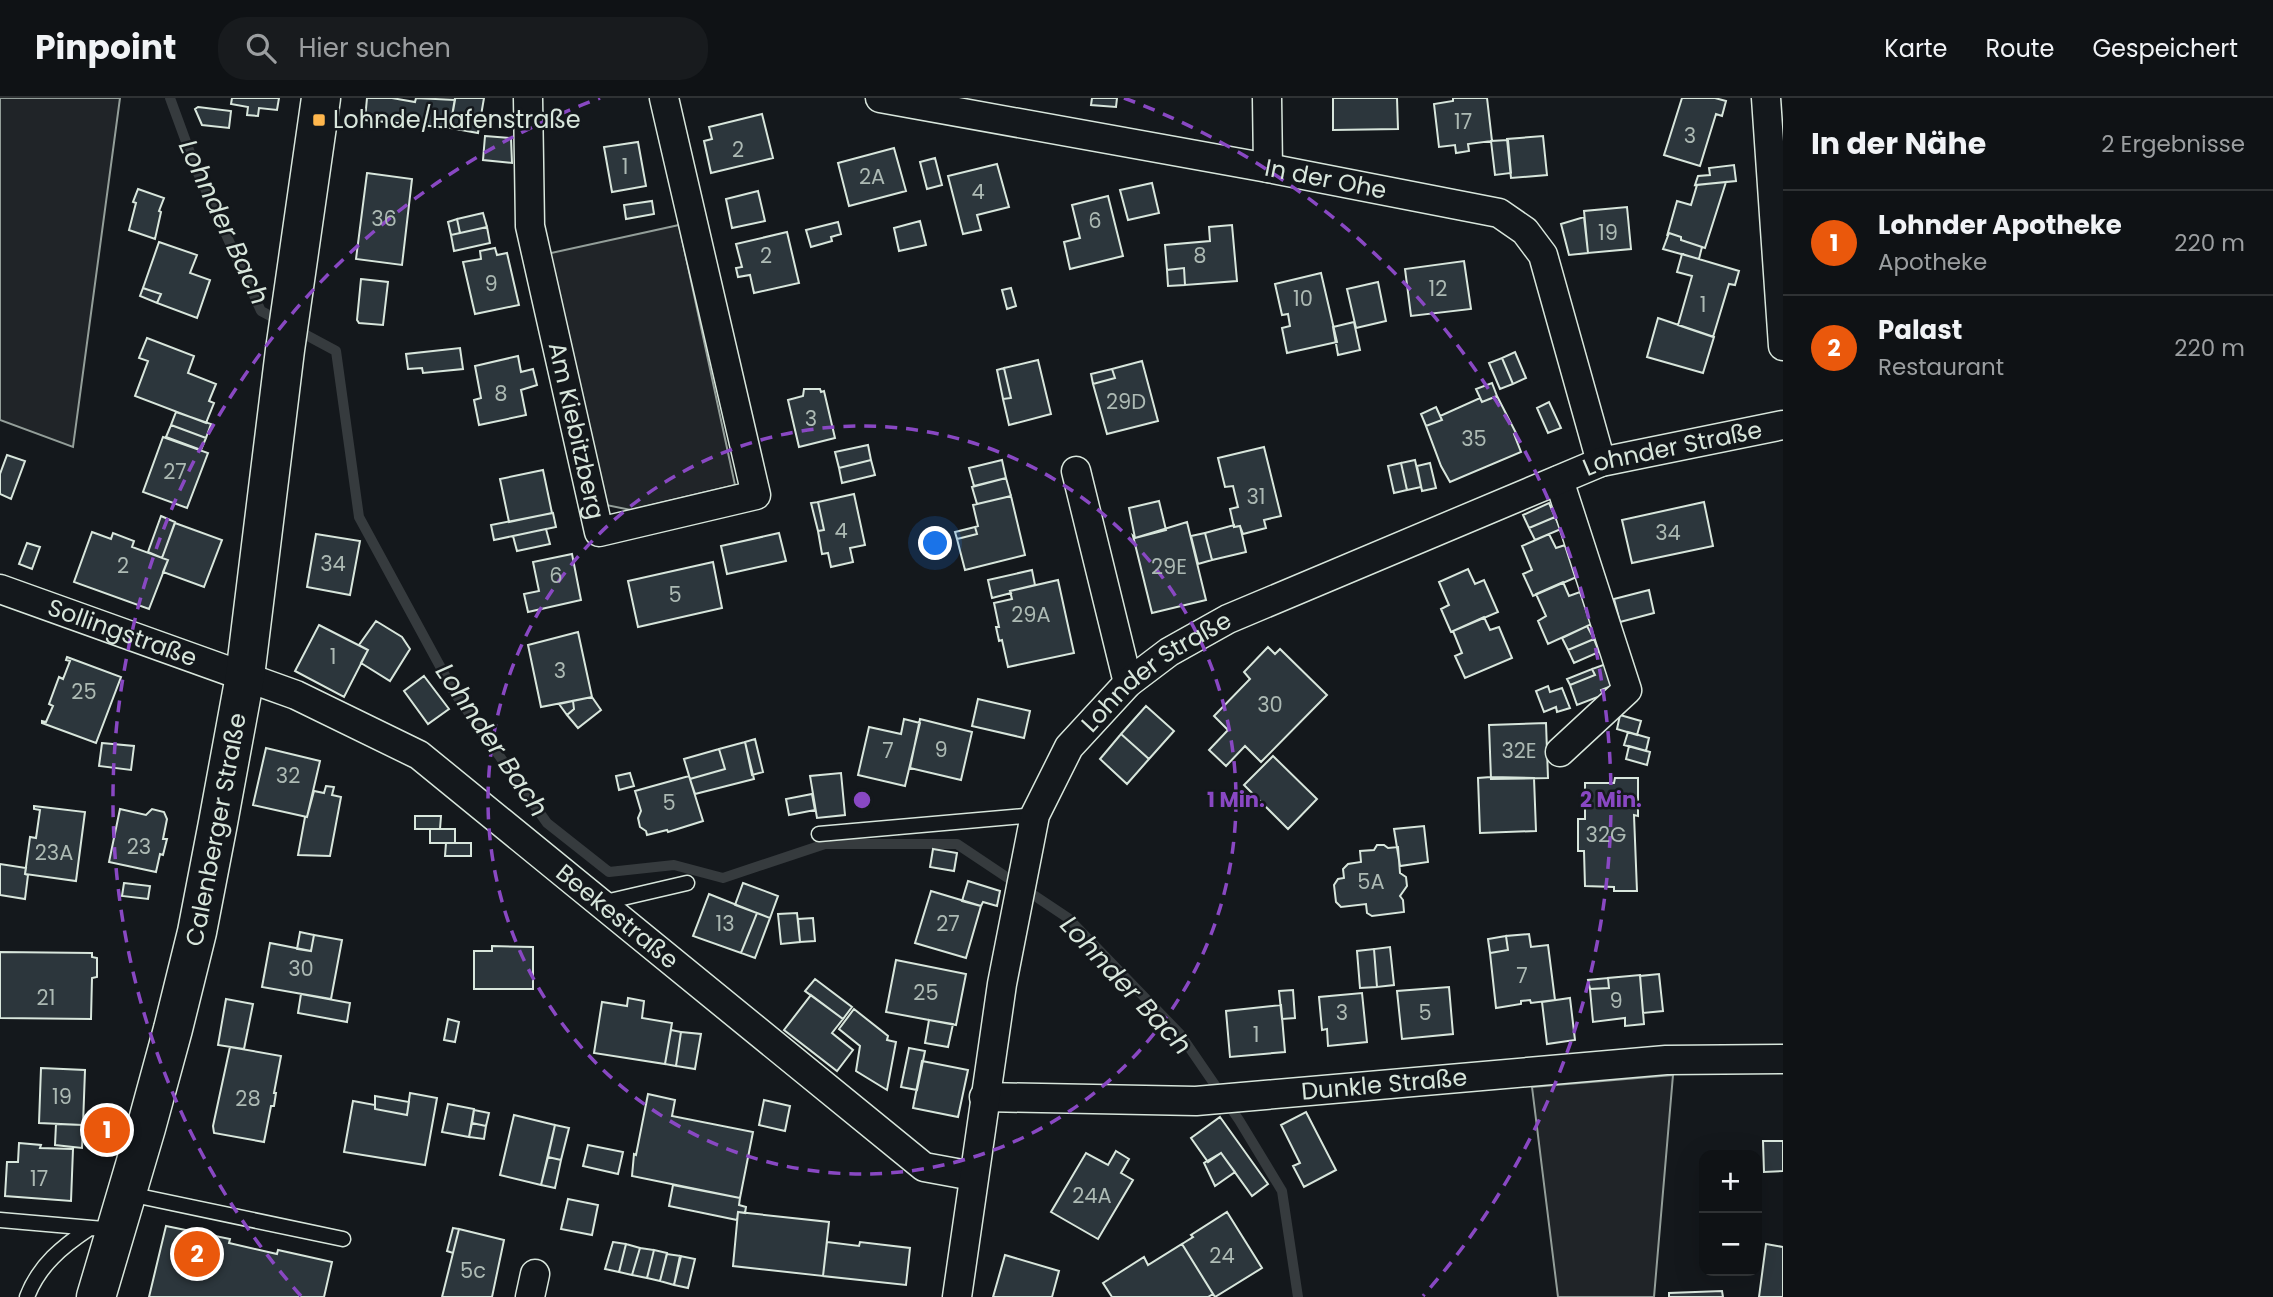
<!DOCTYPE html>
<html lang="de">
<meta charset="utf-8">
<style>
body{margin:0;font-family:Poppins,sans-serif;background:#181b1e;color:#f1f3f6}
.controls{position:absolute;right:21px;bottom:21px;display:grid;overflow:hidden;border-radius:14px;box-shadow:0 7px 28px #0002}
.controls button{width:63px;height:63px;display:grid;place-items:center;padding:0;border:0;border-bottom:2px solid #2f3234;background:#0f1215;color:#f1f3f6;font:35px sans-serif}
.you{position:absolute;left:936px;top:446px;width:24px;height:24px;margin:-18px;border:5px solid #fff;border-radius:50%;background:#1a73e8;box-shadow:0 0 0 10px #1a73e833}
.badge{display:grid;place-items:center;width:46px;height:46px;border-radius:50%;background:#ea580c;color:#fff;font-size:23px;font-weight:700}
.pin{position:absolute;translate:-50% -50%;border:4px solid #fff;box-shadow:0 2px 7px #0006}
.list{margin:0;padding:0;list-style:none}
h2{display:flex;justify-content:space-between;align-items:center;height:91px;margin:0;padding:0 28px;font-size:30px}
h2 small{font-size:23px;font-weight:400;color:#9b9ea0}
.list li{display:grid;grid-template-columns:46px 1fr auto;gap:21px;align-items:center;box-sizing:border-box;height:105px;padding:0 28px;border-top:2px solid #2f3234}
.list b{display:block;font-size:26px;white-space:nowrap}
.list p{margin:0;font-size:23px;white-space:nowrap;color:#9b9ea0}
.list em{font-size:23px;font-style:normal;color:#9b9ea0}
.icon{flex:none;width:38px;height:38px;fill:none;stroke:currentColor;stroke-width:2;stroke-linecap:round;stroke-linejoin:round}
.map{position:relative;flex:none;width:1783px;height:1199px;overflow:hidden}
header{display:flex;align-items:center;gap:42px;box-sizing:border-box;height:98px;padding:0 35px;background:#0f1215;border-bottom:2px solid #2f3234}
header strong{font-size:33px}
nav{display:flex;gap:38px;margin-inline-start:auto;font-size:24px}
.search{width:490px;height:63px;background:#181b1e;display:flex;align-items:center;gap:18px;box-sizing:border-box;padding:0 24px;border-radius:28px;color:#9b9ea0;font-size:26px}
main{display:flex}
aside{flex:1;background:#0f1215}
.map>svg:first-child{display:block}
</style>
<header>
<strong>Pinpoint</strong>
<div class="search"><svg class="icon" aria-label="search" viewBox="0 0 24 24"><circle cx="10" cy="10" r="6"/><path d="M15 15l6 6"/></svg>Hier suchen</div>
<nav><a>Karte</a><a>Route</a><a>Gespeichert</a></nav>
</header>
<main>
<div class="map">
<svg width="1783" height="1199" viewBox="0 0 1783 1199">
<rect width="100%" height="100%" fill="#14181c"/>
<!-- green -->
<path fill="#202428" stroke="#939e99" stroke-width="2" d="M0,0H120L73,349L0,322Z
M679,127L735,387L631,412L601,406L542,157Z
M1673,977L1654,1199H1558L1532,989Z"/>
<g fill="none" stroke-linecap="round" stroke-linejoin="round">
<!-- stream -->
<path stroke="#363b3e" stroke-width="10" d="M170,0L196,71L261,213L282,224
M295,231L336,253L359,419L454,594L547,725L609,774L674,767L723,780L825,746H957L1068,820L1180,936L1239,1022L1282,1093L1298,1199"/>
</g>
<!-- building -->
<path fill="#2c363c" stroke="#d8e6dc" stroke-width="2" d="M232,0H279L277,12L259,10L258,18L247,17L248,9L231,6Z
M367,0H392L415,4L416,0L455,2L450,30L365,22Z
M455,0H484L478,35L450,30Z
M1092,0H1117L1116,9L1091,7Z
M1333,0H1397L1398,31L1333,32Z
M1453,0H1487L1492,43L1468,46L1469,53L1456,55L1455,47L1439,49L1434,6L1453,3Z
M1682,0H1715L1726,3L1722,18L1716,16L1700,68L1664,57Z
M198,9L231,13L229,30L202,27L195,11Z
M762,16L773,60L711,75L704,43L712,41L709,29Z
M485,38L511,40L512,65L483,62Z
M1543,38L1547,77L1511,80L1507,41Z
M1508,42L1511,75L1495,77L1491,43Z
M638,44L646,88L612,94L604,49Z
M894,50L906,93L849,108L838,65Z
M935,60L942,87L927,91L920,64Z
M997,66L1009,109L977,117L981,132L963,136L948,78Z
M1734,67L1736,83L1695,87L1698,78L1710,77L1709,70Z
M367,75L412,81L402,167L356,161Z
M1726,84L1705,150L1681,142V139L1669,135L1667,138L1677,103L1691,107L1697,87Z
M1152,85L1159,115L1128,122L1120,92Z
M138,91L164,100L159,113L161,114L155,141L129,132L136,105L133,104Z
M758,93L765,123L732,130L726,101Z
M1108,98L1123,158L1070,171L1064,144L1080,140L1072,107Z
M652,103L654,116L626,121L624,107Z
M1627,109L1631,151L1588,155L1584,113Z
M483,115L487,129L460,135L457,121Z
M1584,119L1588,155L1569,157L1561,126Z
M457,121L460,135L451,137L448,124Z
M920,123L926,147L899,153L894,130Z
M838,124L841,136L831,139L832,143L811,149L806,132Z
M1232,127L1237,183L1185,187L1184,170L1167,172L1165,147L1210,143L1209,129Z
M487,129L490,145L454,153L451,137Z
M787,134L799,185L754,195L750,177L738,179L736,170L742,169L736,146Z
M1669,135L1681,139V142L1702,149L1699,161L1663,151Z
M159,144L197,157L190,175L210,182L197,220L157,205L161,196L143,190Z
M495,150L497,157L507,155L519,207L475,216L463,164L481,161L480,153Z
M1682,156L1739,173L1735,187L1729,186L1713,239L1678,227L1692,178L1677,174Z
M1464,163L1471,211L1411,218L1405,171Z
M1184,170L1185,187L1168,188L1167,172Z
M1321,175L1337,244L1287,255L1282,230L1290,228L1288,216L1282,217L1275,186Z
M361,181L388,184L383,227L359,225L357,222Z
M1378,184L1386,223L1356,230L1347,191Z
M143,190L161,196L157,205L140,198Z
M1011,190L1016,208L1007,211L1002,192Z
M1658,220L1714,239L1703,275L1647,259Z
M1354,224L1360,252L1338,257L1333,229Z
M147,240L194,258L188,275L216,286L209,303L214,305L206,325L135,298L148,263L139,260Z
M460,250L463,271L423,275L422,270L408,271L406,256Z
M1515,254L1526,280L1513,286L1502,260Z
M518,258L521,274L533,271L537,287L521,292L526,317L479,327L474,302L481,300L475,268Z
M1502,260L1513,286L1500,291L1489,265Z
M1038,262L1051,316L1009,327L1003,301L1011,300L1004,270Z
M1142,263L1158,323L1107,336L1093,286L1115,280L1112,271Z
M1004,270L1011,300L1003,301L997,272Z
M1112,271L1115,280L1093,286L1091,276Z
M1492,285L1497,298L1482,304L1476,291Z
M804,291H820L821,294L824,293L835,340L799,349L788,302L803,298Z
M1497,298L1516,335L1514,336L1521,354L1450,384L1441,368L1426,328L1442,322L1440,318L1480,300L1482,304Z
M1549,304L1561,330L1548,335L1537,310Z
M1436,309L1442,322L1426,328L1421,316Z
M176,314L211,326L206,340L171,327Z
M171,327L206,340L201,352L166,339Z
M163,339L208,355L187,410L143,394Z
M868,347L871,362L839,370L835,354Z
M1264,349L1281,418L1264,422L1266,430L1243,436L1240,428L1234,429L1230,411L1238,409L1233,388L1225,389L1218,360Z
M7,357L25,363L11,401L0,396V376Z
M871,362L875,377L842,385L839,370Z
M1002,362L1006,380L974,388L969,370Z
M1415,362L1421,389L1407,392L1401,365Z
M1401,365L1407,392L1394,395L1388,368Z
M1430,365L1436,390L1422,393L1417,368Z
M543,372L552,415L509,424L500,381Z
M1006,380L1011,398L977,406L972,389Z
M854,396L865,447L850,450L853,464L831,469L828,455L822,456L818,433L824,432L818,404Z
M1011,398L1025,457L965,472L957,441L977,436L975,429L978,428L973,407Z
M1159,403L1166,432L1135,440L1129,410Z
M818,404L824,432L818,433L811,405Z
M1704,404L1713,448L1632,465L1622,422Z
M1549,405L1555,419L1529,430L1523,417Z
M553,415L556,429L494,442L491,427Z
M161,418L175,424L162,460L148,454Z
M1555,419L1561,431L1535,442L1529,430Z
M1187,424L1206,502L1152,515L1133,438L1135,440Z
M175,425L222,442L204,489L163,474L168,462L162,460Z
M1234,427V429L1240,428L1246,454L1212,462L1205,435Z
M975,429L977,436L957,441L955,434Z
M546,431L550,446L517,453L513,438Z
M92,434L111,441L113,435L134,443L132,449L168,462L149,511L74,484Z
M779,435L786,463L727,476L721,448Z
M1205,435L1212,462L1198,466L1191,438Z
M316,436L360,443L350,497L307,489Z
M1549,436L1556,450L1565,447L1579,478L1533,498L1523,476L1532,472L1522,448Z
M27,445L40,449L32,471L19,466Z
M572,456L581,502L528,514L524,496L539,493L533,464Z
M713,464L722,510L638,529L628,483Z
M1468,471L1475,486L1484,482L1498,514L1451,534L1441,511L1449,507L1439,484Z
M1032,472L1035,487L1010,493L1011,495L992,500L988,482Z
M1058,482L1074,555L1008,569L1002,542L999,543L996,529H999L994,505L1012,501L1010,493Z
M1563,484L1569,498L1580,494L1594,525L1548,546L1538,523L1546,518L1536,496Z
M1649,492L1654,515L1620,524L1614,501Z
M1484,519L1490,532L1499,529L1512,560L1465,580L1455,558L1462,555L1453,533Z
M376,523L402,539L410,551L390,583L361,565L368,552L359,547Z
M319,527L368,552L344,599L295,573Z
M1587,528L1594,541L1568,552L1562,540Z
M578,534L592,599L541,609L528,547Z
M1594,541L1599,554L1574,565L1568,552Z
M1268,549L1275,556L1280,551L1327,597L1261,664L1245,648L1226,668L1209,652L1228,632L1214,618L1250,581L1244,574Z
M67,559L121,579L96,645L42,625V623L46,624L53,608L49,606L59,579L63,581L70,563L66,562Z
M1606,566L1614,587L1601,592L1603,597L1577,607L1570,587L1595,577L1592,571Z
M1592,571L1595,577L1570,587L1567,581Z
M424,578L449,611L428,626L404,593Z
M1548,588L1550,594L1562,590L1570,610L1557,614L1556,609L1544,614L1536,593Z
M592,599L601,612L578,630L567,617L574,611L573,603Z
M978,601L1030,613L1024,640L972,628Z
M573,603L574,611L567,617L559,606Z
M1146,608L1174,633L1149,661L1121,636Z
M1620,617L1641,623L1637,637L1617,631Z
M904,621L920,625L905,688L858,677L869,629L901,636Z
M920,621L972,634L961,682L910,670Z
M1546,625L1548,680L1491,681L1489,627Z
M1628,634L1649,640L1646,653L1624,647Z
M1121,636L1149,661L1127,686L1100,661Z
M755,641L763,674L752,677L745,644Z
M745,644L754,681L695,696L690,681L725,671L719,651Z
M102,645L134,648L131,672L99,668Z
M1629,648L1650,654L1647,667L1626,661Z
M266,650L320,663L307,719L253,707Z
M719,651L725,671L690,681L684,661Z
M1273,658L1317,701L1288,731L1244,687Z
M630,675L634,688L619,692L616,678Z
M841,675L845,717L817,720L810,678Z
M689,678L703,723L668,734L667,732L647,737L646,733L640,729L638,720L641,713L635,693Z
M1491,679L1534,680L1536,733L1480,735L1478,680Z
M1615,680H1638V718L1634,717L1637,793H1614V789L1585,788L1584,753H1578V721H1585V685H1614Z
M326,688L334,689L332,697L341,699L330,758L298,757L305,719H307L314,693L324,695Z
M812,696L815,712L789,717L786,701Z
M34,708L85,714L76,783L25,776L30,739L36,740L40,712L34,711Z
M120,711L146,717L152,711L164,714L167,721L163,741H167L163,757L160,756L156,774L109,764Z
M415,718H441L440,731H415Z
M1424,728L1428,764L1400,768L1394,731Z
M430,731H455V745H430Z
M446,745H471V758H445Z
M1377,747H1384L1388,750L1398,749L1400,775L1406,779L1407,788L1400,798L1403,802L1404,814L1372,818L1367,815L1366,806L1341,809L1336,804L1334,787L1338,781L1344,780L1343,771L1348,766L1361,764L1360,753L1374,752Z
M933,751L957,755L954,773L930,769Z
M0,766L26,770L25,776L28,777L25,801L0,797Z
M968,783L1000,793L997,808L983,804L981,808L962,803Z
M124,785L150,788L148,801L122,798Z
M743,785L778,798L770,820L735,807Z
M931,793L981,808L966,860L915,845Z
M709,796L757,815L741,855L693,838Z
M757,815L770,820L755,860L741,855Z
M797,815L800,844L781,846L778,816Z
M813,820L815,843L800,844L798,821Z
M300,834L314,837L311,853L297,851Z
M1529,836L1531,849L1548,847L1555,902L1531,905L1530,902L1521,903V906L1496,910L1490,855L1508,852L1506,838Z
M314,837L342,842L331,901L262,889L270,845L311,853Z
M1506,838L1508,852L1490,855L1488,841Z
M492,848L533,849V891H474V853H492Z
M1390,849L1394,887L1377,889L1374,851Z
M1374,851L1377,889L1360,890L1357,853Z
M0,854L92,855V859L97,860V879L92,880L91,921L0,920Z
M896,862L966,876L956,927L886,914Z
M1659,876L1663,913L1643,915L1640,878Z
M1640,877L1644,926L1625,928V920L1593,924L1590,891L1609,890L1608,880Z
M1608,880L1609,890L1590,891L1588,882Z
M815,881L852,909L843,921L805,893Z
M1449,889L1453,936L1402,941L1397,893Z
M1293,892L1295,920L1282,921L1279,893Z
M1362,895L1367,944L1328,948L1327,931L1322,932L1319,899Z
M301,896L350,905L347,924L298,915Z
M811,897L843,921L832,935L853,952L837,973L784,932Z
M628,900L644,903L642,920L672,925L665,966L594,955L602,904L627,908Z
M1570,900L1575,942L1547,946L1542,904Z
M226,901L253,906L244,951L218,947Z
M1281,907L1285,954L1230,959L1226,913Z
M854,911L888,938L887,942L896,944L887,992L856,973L860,948L839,931Z
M448,921L459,924L455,944L444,942Z
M929,922L953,926L948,949L925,945Z
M671,932L681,934L676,968L665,966Z
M681,934L701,936L695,971L676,968Z
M230,949L281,958L274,995H276L274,1008H271L264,1044L214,1035L213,1028Z
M909,950L925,953L917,992L901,989Z
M922,963L968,972L958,1019L913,1010Z
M41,970L85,972L83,1027L39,1025Z
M410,995L437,1000L425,1067L344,1054L353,1003L375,1007V1011L407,1017Z
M648,996L675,1002L672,1018L753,1034L740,1100L632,1078L634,1056L636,1057Z
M375,998L409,1004L407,1017L375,1011Z
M764,1002L790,1008L785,1033L759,1027Z
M448,1006L474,1011L469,1039L442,1034Z
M474,1012L489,1015L486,1028L472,1025Z
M1306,1014L1336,1072L1304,1089L1293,1068L1300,1065L1281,1027Z
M514,1017L555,1027L541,1087L500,1077Z
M1220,1019L1268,1086L1252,1098L1221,1055L1208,1064L1191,1040Z
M472,1025L486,1028L484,1041L469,1039Z
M56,1026L83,1027L82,1050L55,1047Z
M555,1027L569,1030L561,1062L548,1059Z
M1763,1043H1783V1073L1764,1074Z
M19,1045L41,1047L40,1050L73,1051L71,1103L5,1098L7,1064H18Z
M588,1047L623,1054L618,1076L583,1068Z
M1116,1053L1129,1061L1121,1075L1133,1082L1098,1141L1051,1114L1086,1055L1108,1067Z
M1221,1055L1235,1074L1215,1088L1204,1065Z
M548,1059L561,1062L555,1090L541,1087Z
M673,1087L740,1100L739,1107L746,1109L745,1115L738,1114L737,1122L669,1108Z
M568,1101L598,1107L592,1137L561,1131Z
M738,1114L829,1124L823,1178L733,1168Z
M1227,1114L1262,1170L1215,1199L1182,1146L1193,1139L1191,1137Z
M166,1128L230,1141L229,1145L277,1156L278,1152L332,1164L324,1199H149Z
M453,1130L459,1131L453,1155L447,1153Z
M459,1131L504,1142L492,1199H442Z
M613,1144L626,1146L619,1174L605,1171Z
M827,1144L859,1148L860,1144L910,1150L906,1187L823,1178Z
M626,1146L640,1150L632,1177L619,1174Z
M1182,1146L1213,1196L1208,1199H1112L1103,1185L1144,1159L1148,1167Z
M1766,1146L1783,1149V1199H1759Z
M640,1150L654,1152L647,1180L632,1177Z
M654,1152L667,1155L660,1183L647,1180Z
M667,1156L681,1158L674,1187L660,1183Z
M1005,1157L1059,1173L1052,1199H993Z
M680,1158L695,1161L688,1190L674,1187Z
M1722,1193L1723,1199H1669V1195Z"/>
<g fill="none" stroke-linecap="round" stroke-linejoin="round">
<defs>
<path id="lane" d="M819,736L1035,717
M601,805L687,785
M129,1096L343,1141
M0,1122L115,1132
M27,1199C39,1167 63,1148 90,1130"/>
<g id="street">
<path id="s1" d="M528,0L530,128L599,434L756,397L664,0"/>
<path id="s2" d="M880,0L1268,70L1499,115L1525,133L1543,157L1601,364"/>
<path d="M1267,0L1268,70"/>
<path d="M1766,0L1783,248"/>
<path d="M1076,373L1128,585"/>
<path d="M1559,382L1627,592L1560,654"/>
<path id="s3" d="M0,491L296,597L419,657L924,1069L973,1078"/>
<path id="s4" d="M984,999L1196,1003L1666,962L1783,961"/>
<path d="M530,1199L535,1176"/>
<path id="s5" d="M957,1199L1002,886L1035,717L1069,649L1128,585L1169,554L1228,521L1601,364L1783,327"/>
</g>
<g id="secondary">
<path id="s6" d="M96,1199L146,1030L173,931L197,834L218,725L245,578L285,252L321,0"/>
</g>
</defs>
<!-- lane casing -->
<use href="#lane" stroke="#d8e6dc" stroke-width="17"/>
<!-- street casing -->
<use href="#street" stroke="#d8e6dc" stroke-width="31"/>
<!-- secondary casing -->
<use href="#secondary" stroke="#d8e6dc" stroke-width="41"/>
<!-- lane -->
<use href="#lane" stroke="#14181c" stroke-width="14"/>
<!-- street -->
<use href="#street" stroke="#14181c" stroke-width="28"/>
<!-- secondary -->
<use href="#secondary" stroke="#14181c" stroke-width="38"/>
</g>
<!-- distance rings -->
<g fill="none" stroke="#8948c3" stroke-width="3.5" stroke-dasharray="12 9">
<circle cx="862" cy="702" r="374"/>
<path d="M301 1198A749 749 0 0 1 600 0M1124 0A749 749 0 0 1 1423 1198"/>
</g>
<!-- markers -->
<rect fill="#ffb74d" stroke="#14181c" stroke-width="2.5" x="312" y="15" width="14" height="14" rx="3.5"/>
<g text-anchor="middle" stroke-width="5" stroke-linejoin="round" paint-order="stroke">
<!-- number labels -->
<g font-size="21" fill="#adbab4">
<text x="1463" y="31">17</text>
<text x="1690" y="45">3</text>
<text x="738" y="59">2</text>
<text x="625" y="76">1</text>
<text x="872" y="86">2A</text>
<text x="978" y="101">4</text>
<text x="384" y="128">36</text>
<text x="1095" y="130">6</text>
<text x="1608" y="142">19</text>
<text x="766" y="165">2</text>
<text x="1200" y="165">8</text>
<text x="491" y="193">9</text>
<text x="1438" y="198">12</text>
<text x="1303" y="208">10</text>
<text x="1703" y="214">1</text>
<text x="501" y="303">8</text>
<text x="1126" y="311">29D</text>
<text x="811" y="328">3</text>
<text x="1474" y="348">35</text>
<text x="175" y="381">27</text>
<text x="1256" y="406">31</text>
<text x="841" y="440">4</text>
<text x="1668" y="442">34</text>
<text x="333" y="473">34</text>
<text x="123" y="475">2</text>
<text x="1169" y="476">29E</text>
<text x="556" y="485">6</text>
<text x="675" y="504">5</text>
<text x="1031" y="524">29A</text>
<text x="333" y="566">1</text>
<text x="560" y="580">3</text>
<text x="84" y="601">25</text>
<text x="1270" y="614">30</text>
<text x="941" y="659">9</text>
<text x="888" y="660">7</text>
<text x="1519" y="660">32E</text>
<text x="288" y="685">32</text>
<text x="669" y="712">5</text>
<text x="1606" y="744">32G</text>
<text x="139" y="756">23</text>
<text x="54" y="762">23A</text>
<text x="1371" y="791">5A</text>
<text x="725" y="833">13</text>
<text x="948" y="833">27</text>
<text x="301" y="878">30</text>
<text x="1522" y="885">7</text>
<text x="926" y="902">25</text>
<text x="46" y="907">21</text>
<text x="1616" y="910">9</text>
<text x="1342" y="922">3</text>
<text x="1425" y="922">5</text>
<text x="1256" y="944">1</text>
<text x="62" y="1006">19</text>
<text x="248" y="1008">28</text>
<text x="39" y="1088">17</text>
<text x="1092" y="1105">24A</text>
<text x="1222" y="1165">24</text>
<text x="473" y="1180">5c</text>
</g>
<!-- poi labels -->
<g font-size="24" fill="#d8e6dc" stroke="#14181c" text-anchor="start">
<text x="333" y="30">Lohnde/Hafenstraße</text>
</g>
<!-- street labels -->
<g font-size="24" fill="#d8e6dc" stroke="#14181c">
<text dy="8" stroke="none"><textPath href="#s2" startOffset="453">In der Ohe</textPath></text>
<text dy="8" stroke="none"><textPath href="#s1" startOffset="338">Am Kiebitzberg</textPath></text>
<text dy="8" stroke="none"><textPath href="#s5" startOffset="1248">Lohnder Straße</textPath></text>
<text dy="8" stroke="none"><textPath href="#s3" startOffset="130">Sollingstraße</textPath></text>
<text dy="8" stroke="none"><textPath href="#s5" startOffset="681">Lohnder Straße</textPath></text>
<text dy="8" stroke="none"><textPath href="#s6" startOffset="483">Calenberger Straße</textPath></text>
<text dy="8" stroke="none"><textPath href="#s3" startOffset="707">Beekestraße</textPath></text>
<text dy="8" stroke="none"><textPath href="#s4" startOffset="401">Dunkle Straße</textPath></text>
</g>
<!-- water labels -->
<g font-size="26" font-style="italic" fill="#d8e6dc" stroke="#14181c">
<text transform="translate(224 124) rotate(65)" y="9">Lohnder Bach</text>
<text transform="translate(492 642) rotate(56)" y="9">Lohnder Bach</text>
<text transform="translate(1126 887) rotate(47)" y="9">Lohnder Bach</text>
</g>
</g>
<circle cx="862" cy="702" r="10" fill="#8948c3" stroke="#14181c" stroke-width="3.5"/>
<g font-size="21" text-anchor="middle" font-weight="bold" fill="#8948c3" stroke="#14181c" stroke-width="5" stroke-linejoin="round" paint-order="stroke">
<text x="1236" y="709">1 Min.</text>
<text x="1611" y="709">2 Min.</text>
</g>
</svg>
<div class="controls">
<button>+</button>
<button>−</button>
</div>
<div class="you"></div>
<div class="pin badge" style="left:107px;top:1032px">1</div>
<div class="pin badge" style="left:197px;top:1156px">2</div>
</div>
<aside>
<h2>In der Nähe<small>2 Ergebnisse</small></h2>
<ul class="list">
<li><span class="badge">1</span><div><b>Lohnder Apotheke</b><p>Apotheke</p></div><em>220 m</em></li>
<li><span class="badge">2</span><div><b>Palast</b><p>Restaurant</p></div><em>220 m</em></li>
</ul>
</aside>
</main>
